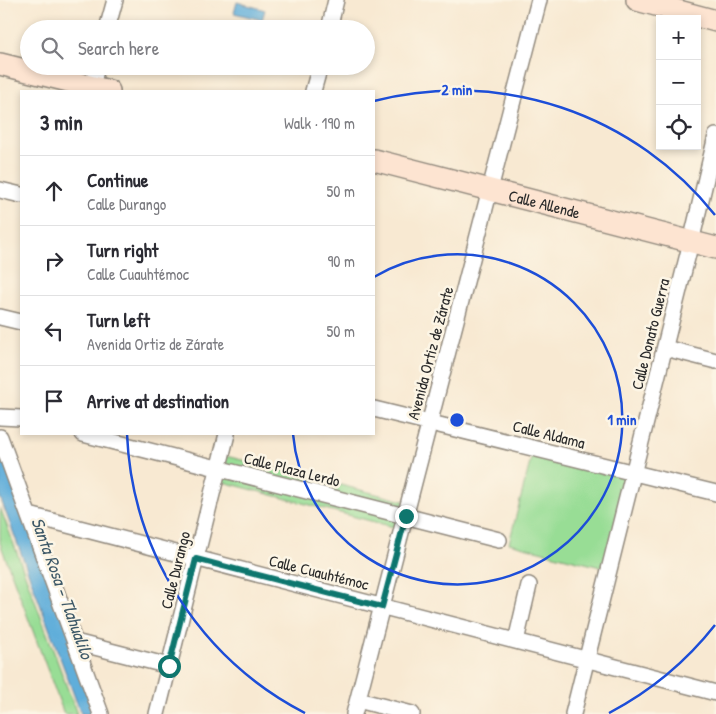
<!DOCTYPE html>
<meta charset="utf-8">
<style>
body{margin:0;font-family:"Patrick Hand",sans-serif;background:#f2f2f3;color:#2b2b33}
.controls{position:absolute;right:15px;top:15px;display:grid;overflow:hidden;border-radius:0px;box-shadow:0 2px 8px #0003}
.controls button{width:45px;height:45px;display:grid;place-items:center;padding:0;border:0;border-bottom:1px solid #e1e1e2;background:#fff;color:#2b2b33;font:25px sans-serif}
.stop{position:absolute;width:15px;height:15px;margin:-11px;border:4px solid #0f766e;border-radius:50%;background:#fff}
.stop.end{background:#0f766e;border-color:#fff;box-shadow:0 1px 5px #0008}
.list{margin:0;padding:0;list-style:none}
h2{display:flex;justify-content:space-between;align-items:center;height:65px;margin:0;padding:0 20px;font-size:21px}
h2 small{font-size:16px;font-weight:400;color:#7c7c81}
.list li{display:grid;grid-template-columns:32px 1fr auto;gap:15px;align-items:center;box-sizing:border-box;height:70px;padding:0 20px;border-top:1px solid #e1e1e2}
.list b{display:block;font-size:19px;white-space:nowrap}
.list p{margin:0;font-size:16px;white-space:nowrap;color:#7c7c81}
.list em{font-size:16px;font-style:normal;color:#7c7c81}
.icon{flex:none;width:28px;height:28px;fill:none;stroke:currentColor;stroke-width:2;stroke-linecap:round;stroke-linejoin:round}
.map{position:relative;flex:none;width:716px;height:714px;overflow:hidden}
.search{position:absolute;background:#fff;box-shadow:0 2px 8px #0003;left:20px;top:20px;width:355px;height:55px;display:flex;align-items:center;gap:12px;box-sizing:border-box;padding:0 18px;border-radius:28px;color:#7c7c81;font-size:19px}
.panel{position:absolute;background:#fff;box-shadow:0 2px 8px #0003;left:20px;top:90px;width:355px;height:345px;border-radius:0px}
.map>svg:first-child{display:block}
</style>
<div class="map">
<svg width="716" height="714" viewBox="0 0 716 714">
<rect width="100%" height="100%" fill="#fcf5e5"/>
<filter id="ink" filterUnits="userSpaceOnUse"><feTurbulence type="fractalNoise" baseFrequency=".02" numOctaves="2"/><feDisplacementMap in="SourceGraphic" scale="10" xChannelSelector="R" yChannelSelector="G"/><feConvolveMatrix kernelMatrix="1 2 1 2 8 2 1 2 1" color-interpolation-filters="sRGB"/></filter>
<filter id="wash" filterUnits="userSpaceOnUse"><feTurbulence type="fractalNoise" baseFrequency=".0096" numOctaves="4" result="noise"/><feDisplacementMap in="SourceGraphic" scale="20" xChannelSelector="R" yChannelSelector="G"/><feGaussianBlur stdDeviation="1.12" result="paint"/><feColorMatrix in="noise" values="0 0 0 0 0 0 0 0 0 0 0 0 0 0 0 0 0 1.4 0 .05"/><feComposite in="paint" operator="in"/></filter>
<g filter="url(#wash)">
<rect width="100%" height="100%" fill="#f8e9d2"/>
<!-- green -->
<path fill="#98dd95" stroke="#628460" d="M533,451L628,476L604,568L509,543Z
M226,456L404,501L397,528L219,481Z
M0,507L77,714H64L0,543Z"/>
<!-- water -->
<path fill="#60aeda" stroke="#466c82" d="M237,2L265,10L262,20L234,13Z
M0,446L100,714H81L0,497Z"/>
</g>
<g filter="url(#ink)">
<g fill="none" stroke-linecap="round" stroke-linejoin="round">
<defs>
<path id="street" d="M107,29L115,0
M329,29L336,0
M92,87L97,66
M313,91L320,66
M0,190L21,195
M0,317L21,322
M665,348L716,361
M374,409L716,493
M0,417L21,418
M83,434L499,540
M0,437L101,714
M29,515L716,693
M516,641L529,585
M75,642L169,666
M358,700L412,714
M157,714L227,434
M354,714L539,0
M573,714L691,242L716,136"/>
<g id="secondary">
<path d="M637,0L716,21"/>
<path d="M0,64L109,91"/>
<path id="s1" d="M374,160L716,248"/>
</g>
</defs>
<!-- street casing -->
<use href="#street" stroke="#928a7e" stroke-width="18"/>
<!-- secondary casing -->
<use href="#secondary" stroke="#928a7e" stroke-width="24"/>
<!-- street -->
<use href="#street" stroke="#fff" stroke-width="15"/>
<!-- secondary -->
<use href="#secondary" stroke="#fde4d1" stroke-width="21"/>
</g>
</g>
<g fill="none" stroke-linecap="round" stroke-linejoin="round" filter="url(#ink)">
<!-- route -->
<path stroke="#0f766e" stroke-width="6" d="M169,666L196,559L382,607L406,516"/>
</g>
<!-- distance rings -->
<g fill="none" stroke="#1d4ed8" stroke-width="2.5">
<path d="M374 277A165 165 0 1 1 293 434"/>
<path d="M715 625A330 330 0 0 1 609 713M305 713A330 330 0 0 1 127 434M374 101A330 330 0 0 1 715 215"/>
</g>
<g text-anchor="middle" stroke-width="5" stroke-linejoin="round" paint-order="stroke">
<!-- street labels -->
<g font-size="16" fill="#2b2b2b" stroke="#fcf5e5">
<text dy="6" stroke="none"><textPath href="#s1" startOffset="176">Calle Allende</textPath></text>
<text transform="translate(650 334) rotate(-76)" y="6">Calle Donato Guerra</text>
<text transform="translate(430 353) rotate(-75)" y="6">Avenida Ortiz de Zárate</text>
<text transform="translate(549 434) rotate(14)" y="6">Calle Aldama</text>
<text transform="translate(292 469) rotate(14)" y="6">Calle Plaza Lerdo</text>
<text transform="translate(175 570) rotate(-76)" y="6">Calle Durango</text>
<text transform="translate(319 572) rotate(14)" y="6">Calle Cuauhtémoc</text>
</g>
<!-- water labels -->
<g font-size="18" font-style="italic" fill="#3e5968" stroke="#fcf5e5">
<text transform="translate(62 588) rotate(70)" y="6">Santa Rosa - Tlahualilo</text>
</g>
</g>
<circle cx="457" cy="420" r="8" fill="#1d4ed8" stroke="#fcf5e5" stroke-width="2.5"/>
<g font-size="15" text-anchor="middle" font-weight="bold" fill="#1d4ed8" stroke="#fcf5e5" stroke-width="5" stroke-linejoin="round" paint-order="stroke">
<text x="457" y="95">2 min</text>
<text x="622" y="425">1 min</text>
</g>
</svg>
<div class="controls">
<button>+</button>
<button>−</button>
<button><svg class="icon" aria-label="locate" viewBox="0 0 24 24"><circle cx="12" cy="12" r="6"/><path d="M12 2v4M12 18v4M2 12h4M18 12h4"/></svg></button>
</div>
<div class="stop" style="left:169px;top:666px"></div>
<div class="stop end" style="left:406px;top:516px"></div>
<div class="search"><svg class="icon" aria-label="search" viewBox="0 0 24 24"><circle cx="10" cy="10" r="6"/><path d="M15 15l6 6"/></svg>Search here</div>
<section class="panel">
<h2>3 min<small>Walk · 190 m</small></h2>
<ul class="list">
<li><svg class="icon" aria-label="ahead" viewBox="0 0 24 24"><path d="M12 20V5M6 11l6-6 6 6"/></svg><div><b>Continue</b><p>Calle Durango</p></div><em>50 m</em></li>
<li><svg class="icon" aria-label="right" viewBox="0 0 24 24"><path d="M7 20v-9h11M14 6l5 5-5 5"/></svg><div><b>Turn right</b><p>Calle Cuauhtémoc</p></div><em>90 m</em></li>
<li><svg class="icon" aria-label="left" viewBox="0 0 24 24"><path d="M17 20v-9H6M10 6l-5 5 5 5"/></svg><div><b>Turn left</b><p>Avenida Ortiz de Zárate</p></div><em>50 m</em></li>
<li><svg class="icon" aria-label="arrive" viewBox="0 0 24 24"><path d="M6 21V4h12l-3 4 3 4H6"/></svg><div><b>Arrive at destination</b></div></li>
</ul>
</section>
</div>
